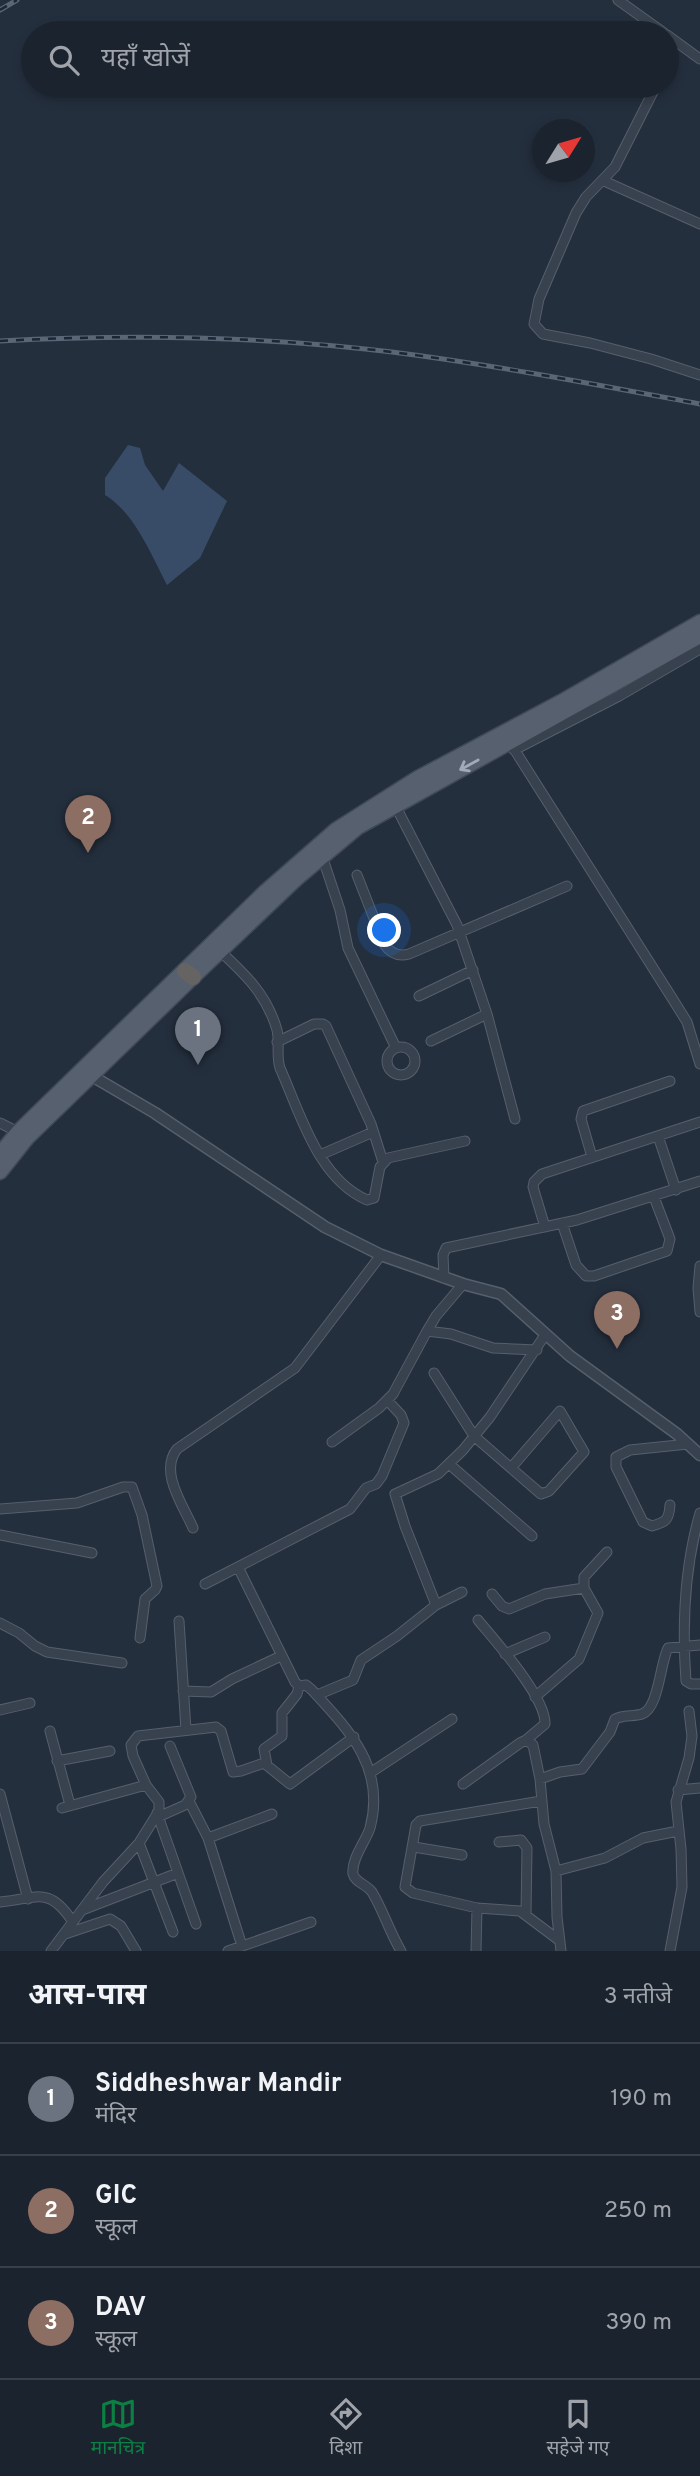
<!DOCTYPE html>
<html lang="hi">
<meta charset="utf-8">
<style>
body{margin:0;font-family:Overpass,"Noto Sans Devanagari",sans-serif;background:#282f3a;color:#f1f3f6}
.compass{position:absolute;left:532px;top:119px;width:63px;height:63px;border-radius:50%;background:#1b232e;box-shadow:0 4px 10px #0003;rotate:53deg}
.you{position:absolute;left:385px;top:931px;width:24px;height:24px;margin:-18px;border:5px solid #fff;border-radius:50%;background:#1a73e8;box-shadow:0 0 0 10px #1a73e833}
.badge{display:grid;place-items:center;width:46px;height:46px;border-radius:50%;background:#0b8043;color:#fff;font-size:23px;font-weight:700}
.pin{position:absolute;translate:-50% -58px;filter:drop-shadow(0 2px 4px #0008)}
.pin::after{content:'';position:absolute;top:37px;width:24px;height:21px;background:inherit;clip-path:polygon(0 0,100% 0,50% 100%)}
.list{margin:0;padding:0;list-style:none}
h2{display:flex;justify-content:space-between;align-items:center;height:91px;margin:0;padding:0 28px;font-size:30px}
h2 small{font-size:23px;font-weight:400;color:#a0a4aa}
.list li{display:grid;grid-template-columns:46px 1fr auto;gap:21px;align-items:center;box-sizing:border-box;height:112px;padding:0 28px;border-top:2px solid #39404a}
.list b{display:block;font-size:26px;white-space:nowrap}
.list p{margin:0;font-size:23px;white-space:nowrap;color:#a0a4aa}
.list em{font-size:23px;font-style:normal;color:#a0a4aa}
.icon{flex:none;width:38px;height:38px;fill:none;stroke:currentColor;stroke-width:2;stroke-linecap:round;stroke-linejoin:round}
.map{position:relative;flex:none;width:700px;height:1951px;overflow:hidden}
.search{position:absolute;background:#1b232e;box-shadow:0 4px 10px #0003;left:21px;right:21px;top:21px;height:77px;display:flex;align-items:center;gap:18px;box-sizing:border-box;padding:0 24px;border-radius:38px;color:#a0a4aa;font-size:26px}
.sheet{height:427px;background:#1b232e}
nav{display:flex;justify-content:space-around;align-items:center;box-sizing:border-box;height:98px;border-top:2px solid #39404a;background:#1b232e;font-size:19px;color:#a0a4aa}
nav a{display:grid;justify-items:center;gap:4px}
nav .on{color:#0b8043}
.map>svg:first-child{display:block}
</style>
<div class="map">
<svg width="700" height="1951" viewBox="0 0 700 1951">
<rect width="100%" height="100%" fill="#242f3e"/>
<!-- water -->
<path fill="#394c67" d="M128,445L140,448L145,465L163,491L179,463L227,501L200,558L167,585C152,556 134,512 105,495V478Z"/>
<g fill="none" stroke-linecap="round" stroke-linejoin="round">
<defs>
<path id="minor" d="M618,0L664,33
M667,35L700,59
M656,86L615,167L586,197L576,213L539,299L534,324L543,334L590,343L651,359L700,375
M604,181L700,224
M507,738L672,998L687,1022L700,1064
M514,750L619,696L700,649
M395,805L457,925L487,1014L515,1119
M322,856L340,910L348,948L396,1048
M357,875L384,944C390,953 398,957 409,954L567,886
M220,951C246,975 267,995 277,1030C280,1043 276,1056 280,1068C300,1113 318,1179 367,1200L374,1198L380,1167L388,1158L465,1141
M419,996L473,970
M431,1041L487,1014
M277,1042L314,1024H323L326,1026L371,1124L383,1162
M387 1061a14 14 0 1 1 28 0a14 14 0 1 1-28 0Z
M0,1123L18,1132
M658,1136L676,1190
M320,1155L373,1132
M592,1157L581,1119L583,1111L670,1081
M562,1223L576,1265L586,1276H594L667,1251L670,1239L654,1197
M545,1227L533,1187L534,1182L542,1174L700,1122
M700,1266L698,1288L700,1312
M444,1278L443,1255L446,1248L577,1220L700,1181
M463,1284L436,1316L427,1331L451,1334L493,1348L537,1350
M434,1373L474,1436L541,1494L549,1491L584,1452L560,1411L511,1468
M332,1442L379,1408L393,1394L427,1331
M449,1464L532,1536
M670,1505C669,1520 666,1522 652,1526L643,1522L616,1467V1457L630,1450L688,1444
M0,1509L77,1503L123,1487H132L142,1515L157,1586L155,1590L145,1599L140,1638
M700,1513C685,1565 682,1626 686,1681L691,1684H700
M193,1528C183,1505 159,1472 177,1449L295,1368L381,1255
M0,1535L92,1553
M238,1567L295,1682L299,1686L306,1685L312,1690C349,1730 386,1768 370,1828C366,1841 351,1859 353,1874C355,1882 367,1885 372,1892C383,1910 390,1933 401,1951
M205,1584L350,1509L366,1488L376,1484L382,1476L404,1423L401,1415L387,1400
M492,1594L502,1606L509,1609L545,1594L584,1588
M436,1605L405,1526L395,1494L438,1474L463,1450L490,1417L545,1335
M478,1620C496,1642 546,1697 545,1724L526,1740
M179,1621L186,1730
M0,1623L19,1633L35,1646L47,1652L122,1663
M505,1654L545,1637
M183,1691L211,1692L232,1679L281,1656
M317,1695L353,1680L361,1660L397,1636L436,1605L462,1592
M535,1697L579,1659L598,1613L584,1588V1577L607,1552
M0,1710L30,1703
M50,1731L70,1805
M57,1761L110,1751
M267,1765L264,1749L282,1736V1713L297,1694L299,1686
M370,1773L452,1719
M540,1779L560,1772L582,1769L610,1732L615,1719C624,1714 633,1717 642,1714C659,1708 660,1663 668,1648L700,1645
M463,1784L520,1743L526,1740L533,1745L540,1779L544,1824L556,1871L557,1917L561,1951
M678,1790L700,1788
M0,1794L28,1899
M189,1801L208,1838L242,1946
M541,1801L420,1821L416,1825L405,1887L413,1893L477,1908L520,1911L560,1941
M62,1808L146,1785
M157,1813L196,1924
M158,1817L185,1805L191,1797L170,1746
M208,1838L272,1814
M499,1842L521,1840L527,1848L526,1914
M139,1843L173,1932
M414,1847L462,1855
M556,1871L605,1858L643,1838L678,1831
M0,1902C38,1898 49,1886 73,1922
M82,1910L178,1873
M65,1934L110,1919L121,1926L136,1951
M51,1951L103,1882L139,1843L159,1811V1802L146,1785L133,1756L131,1745L138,1736L216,1727L221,1731L233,1772L241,1771L264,1763L290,1784L354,1737
M228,1951L311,1922
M476,1951L477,1908
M670,1951L682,1887L681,1849L676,1802L689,1758L692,1736L689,1711"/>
<path id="tertiary" d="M92,1076L155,1113L325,1227L381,1255L463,1284L501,1294L570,1356L677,1434L700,1455"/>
<path id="primary" d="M0,1154L18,1132L264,893L336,830L418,778L561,702L700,622
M0,1172L27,1138L193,977L296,879L358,827L700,636"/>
<path id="trunk" d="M185,971L193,977"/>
</defs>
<!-- minor casing -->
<use href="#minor" stroke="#565f6c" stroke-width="11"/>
<!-- tertiary casing -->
<use href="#tertiary" stroke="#565f6c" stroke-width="13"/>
<!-- primary casing -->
<use href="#primary" stroke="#414a57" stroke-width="17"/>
<!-- trunk casing -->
<use href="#trunk" stroke="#434c59" stroke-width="18"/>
<!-- minor -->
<use href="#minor" stroke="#38414e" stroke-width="9"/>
<!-- tertiary -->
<use href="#tertiary" stroke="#38414e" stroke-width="10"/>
<!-- primary -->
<use href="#primary" stroke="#56606e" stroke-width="14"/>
<!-- trunk -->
<use href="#trunk" stroke="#656462" stroke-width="16"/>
<defs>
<path id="rail" d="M0,10L17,0
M0,341C131,334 261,336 392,352C495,365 598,385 700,404"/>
</defs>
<!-- rail casing -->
<use href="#rail" stroke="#5a6575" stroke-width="5"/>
<!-- rail -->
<use href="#rail" stroke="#1d2633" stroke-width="2.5" stroke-dasharray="8" stroke-linecap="butt"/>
</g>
<!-- one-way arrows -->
<defs><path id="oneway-shaft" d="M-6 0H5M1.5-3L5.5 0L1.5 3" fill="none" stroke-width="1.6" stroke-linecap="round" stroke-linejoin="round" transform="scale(1.75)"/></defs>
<use stroke="#a1aab7" href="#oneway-shaft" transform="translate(469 765) rotate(151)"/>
</svg>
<svg class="compass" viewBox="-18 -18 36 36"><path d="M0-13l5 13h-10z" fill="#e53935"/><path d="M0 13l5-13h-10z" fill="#a0a4aa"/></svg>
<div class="you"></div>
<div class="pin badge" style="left:198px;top:1065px;background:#6b7280">1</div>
<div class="pin badge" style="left:88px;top:853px;background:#8d6e63">2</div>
<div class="pin badge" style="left:617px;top:1349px;background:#8d6e63">3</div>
<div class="search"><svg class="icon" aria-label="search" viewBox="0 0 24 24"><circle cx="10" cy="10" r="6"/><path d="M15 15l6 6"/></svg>यहाँ खोजें</div>
</div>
<section class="sheet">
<h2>आस-पास<small>3 नतीजे</small></h2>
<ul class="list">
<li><span class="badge" style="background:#6b7280">1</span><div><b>Siddheshwar Mandir</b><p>मंदिर</p></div><em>190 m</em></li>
<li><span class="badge" style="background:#8d6e63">2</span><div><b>GIC</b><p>स्कूल</p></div><em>250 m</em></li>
<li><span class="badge" style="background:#8d6e63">3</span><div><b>DAV</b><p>स्कूल</p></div><em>390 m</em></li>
</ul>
</section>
<nav>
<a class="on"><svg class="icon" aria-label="map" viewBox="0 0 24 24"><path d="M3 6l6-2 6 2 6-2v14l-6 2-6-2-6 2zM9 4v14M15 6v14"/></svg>मानचित्र</a>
<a><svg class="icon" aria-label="directions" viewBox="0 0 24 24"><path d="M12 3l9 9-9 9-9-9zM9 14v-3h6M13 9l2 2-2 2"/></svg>दिशा</a>
<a><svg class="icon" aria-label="saved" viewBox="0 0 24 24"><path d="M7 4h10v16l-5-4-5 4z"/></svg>सहेजे गए</a>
</nav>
